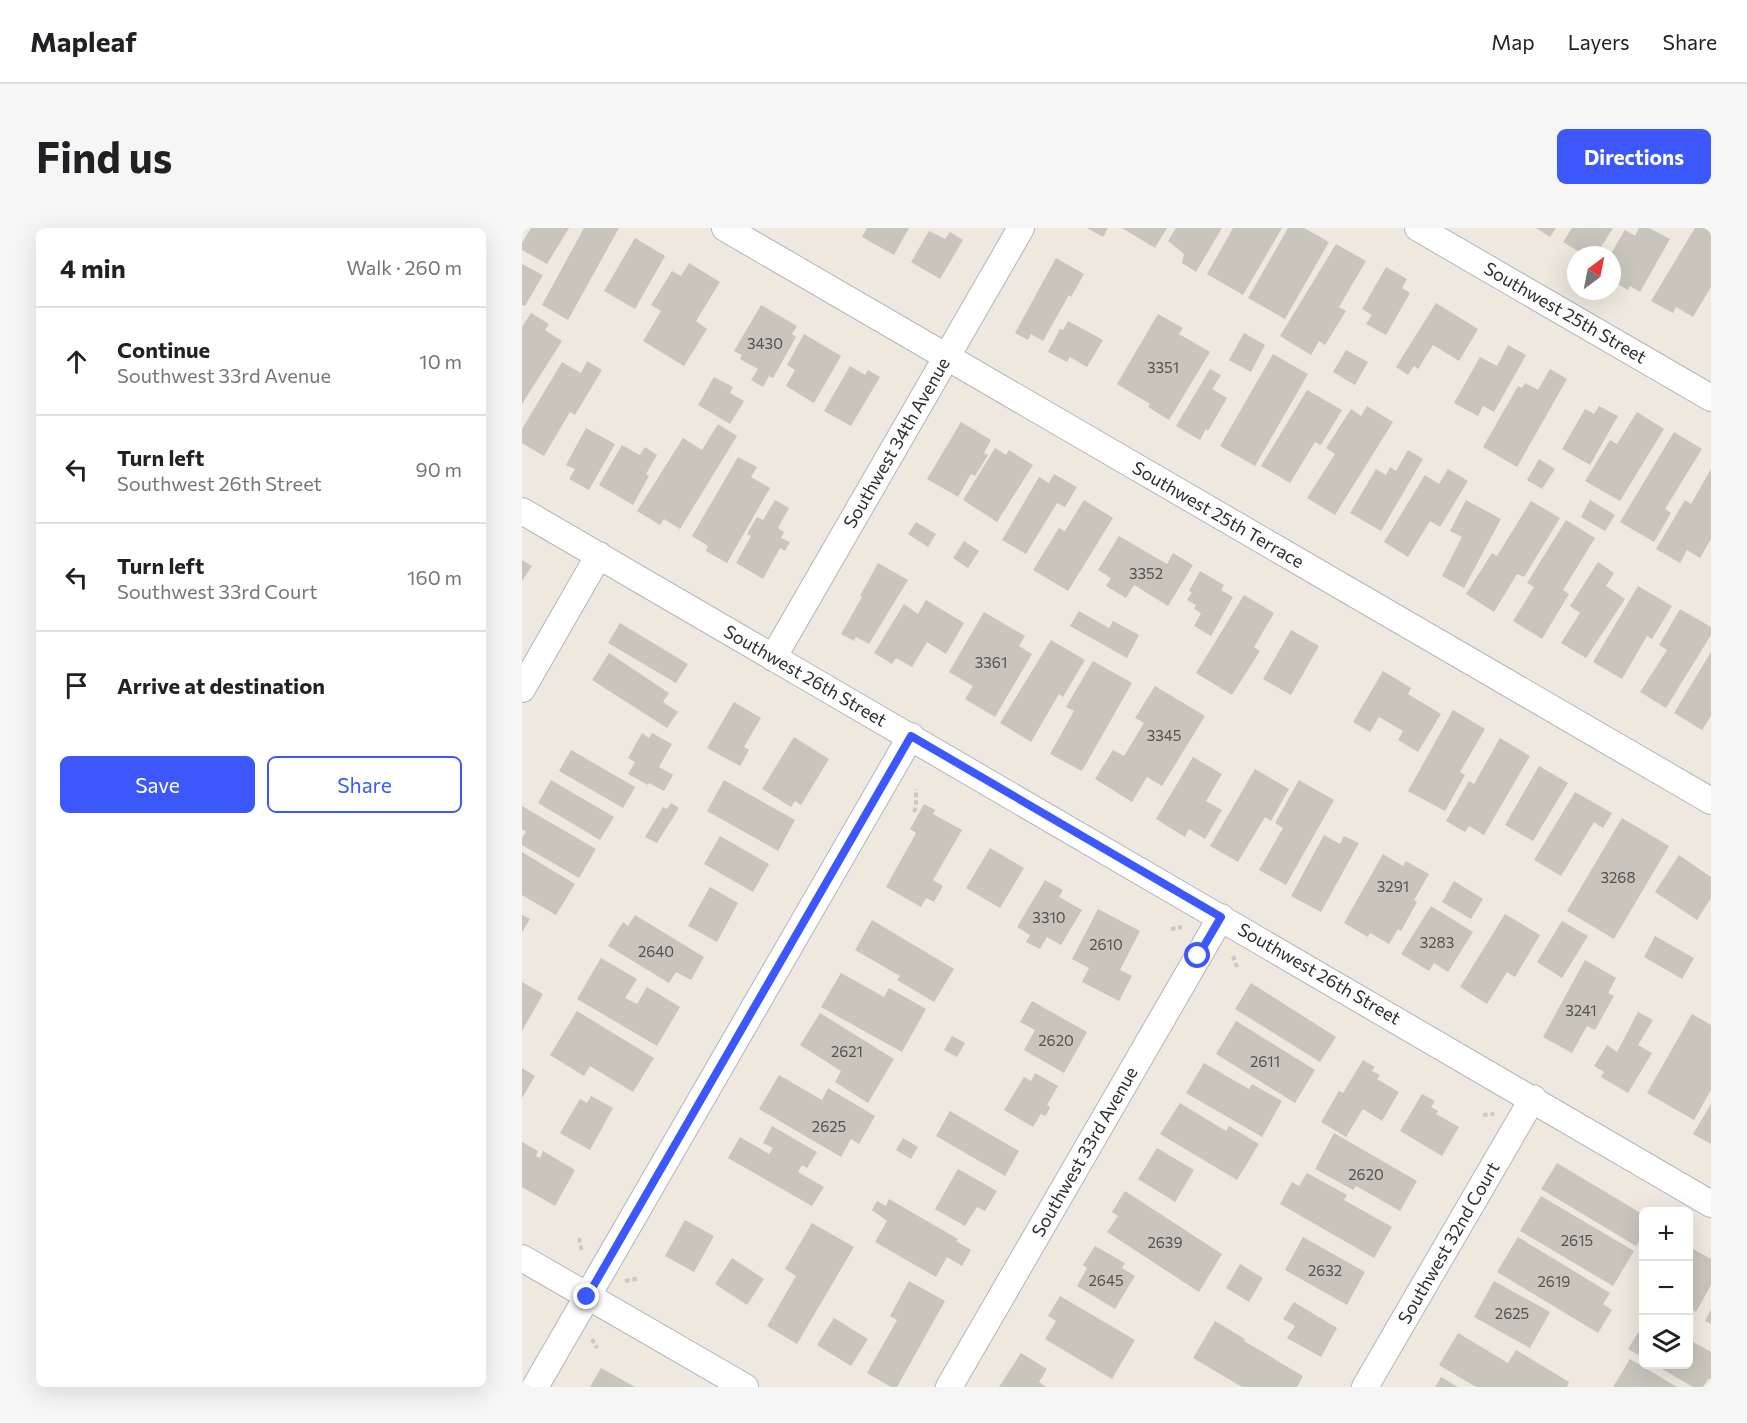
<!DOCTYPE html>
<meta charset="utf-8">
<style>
body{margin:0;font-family:Commissioner,sans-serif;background:#f6f6f6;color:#202124}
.controls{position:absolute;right:18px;bottom:18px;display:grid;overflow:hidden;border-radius:9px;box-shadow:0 6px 24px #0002}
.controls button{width:54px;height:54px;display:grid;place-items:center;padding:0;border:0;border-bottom:2px solid #e0e0e0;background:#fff;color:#202124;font:30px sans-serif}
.compass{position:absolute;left:1045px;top:18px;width:54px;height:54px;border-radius:50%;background:#fff;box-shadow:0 6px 24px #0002;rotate:32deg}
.stop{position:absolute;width:18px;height:18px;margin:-14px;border:4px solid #3c58fd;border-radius:50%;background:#fff}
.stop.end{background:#3c58fd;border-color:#fff;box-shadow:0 2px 6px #0008}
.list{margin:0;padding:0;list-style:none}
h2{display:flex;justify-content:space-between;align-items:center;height:78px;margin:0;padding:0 24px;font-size:26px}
h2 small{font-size:20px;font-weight:400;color:#757577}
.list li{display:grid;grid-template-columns:39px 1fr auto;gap:18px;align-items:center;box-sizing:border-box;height:108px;padding:0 24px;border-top:2px solid #e0e0e0}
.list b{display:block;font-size:22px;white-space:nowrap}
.list p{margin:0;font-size:20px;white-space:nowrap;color:#757577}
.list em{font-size:20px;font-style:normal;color:#757577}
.actions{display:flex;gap:12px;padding:18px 24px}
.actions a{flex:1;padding:14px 0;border:2px solid #3c58fd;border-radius:9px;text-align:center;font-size:21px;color:#3c58fd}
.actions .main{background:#3c58fd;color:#fff}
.icon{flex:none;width:33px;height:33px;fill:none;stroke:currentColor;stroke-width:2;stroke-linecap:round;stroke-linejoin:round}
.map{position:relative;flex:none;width:1189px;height:1159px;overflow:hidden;border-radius:9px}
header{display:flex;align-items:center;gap:36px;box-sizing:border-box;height:84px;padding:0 30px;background:#fff;border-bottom:2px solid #e0e0e0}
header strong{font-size:28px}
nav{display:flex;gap:33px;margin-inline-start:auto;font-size:21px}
.intro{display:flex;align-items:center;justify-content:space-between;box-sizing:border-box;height:144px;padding:0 36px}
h1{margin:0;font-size:42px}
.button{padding:15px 27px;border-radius:9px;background:#3c58fd;color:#fff;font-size:21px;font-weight:700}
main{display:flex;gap:36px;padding:0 36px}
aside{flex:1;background:#fff;border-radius:9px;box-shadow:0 6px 24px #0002}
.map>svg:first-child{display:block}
</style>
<header>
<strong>Mapleaf</strong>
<nav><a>Map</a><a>Layers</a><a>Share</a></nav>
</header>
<div class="intro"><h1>Find us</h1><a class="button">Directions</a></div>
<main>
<aside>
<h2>4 min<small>Walk · 260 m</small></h2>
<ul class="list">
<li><svg class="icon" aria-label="ahead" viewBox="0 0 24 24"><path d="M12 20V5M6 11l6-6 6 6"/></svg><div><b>Continue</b><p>Southwest 33rd Avenue</p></div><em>10 m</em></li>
<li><svg class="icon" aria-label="left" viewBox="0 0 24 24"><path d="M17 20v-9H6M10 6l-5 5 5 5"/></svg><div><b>Turn left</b><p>Southwest 26th Street</p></div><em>90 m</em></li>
<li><svg class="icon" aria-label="left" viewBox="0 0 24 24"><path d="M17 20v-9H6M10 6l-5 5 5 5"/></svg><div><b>Turn left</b><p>Southwest 33rd Court</p></div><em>160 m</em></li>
<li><svg class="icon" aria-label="arrive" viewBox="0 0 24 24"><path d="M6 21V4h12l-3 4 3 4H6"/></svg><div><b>Arrive at destination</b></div></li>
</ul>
<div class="actions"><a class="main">Save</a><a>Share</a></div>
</aside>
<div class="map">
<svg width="1189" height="1159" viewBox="0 0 1189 1159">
<rect width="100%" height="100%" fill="#eee8de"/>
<!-- building -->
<path fill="#c9c5bd" d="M9,0H47L25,36L0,22V15Z
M62,0H97L46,92L20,77Z
M345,0H387L372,27L340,9Z
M565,0H586L581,9Z
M600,0H645L633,20Z
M654,0H700L674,44L660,35L662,26L646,13Z
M711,0H760L721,67L685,46Z
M766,0H782L807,14L763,91L726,70Z
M1014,0H1034L1028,9Z
M1050,0H1091L1074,27H1062L1041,14Z
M1117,0H1127L1148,11L1118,64L1108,58L1106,62L1090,53V27H1088L1103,2L1113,8Z
M1173,0H1189V59L1171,89L1154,79L1151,85L1129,73Z
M407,3L423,11L428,4L441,12L418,51L389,34Z
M113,10L143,28L113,81L82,63Z
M814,16L844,33L817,79L824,83L803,117L797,113L789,127L758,108Z
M534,30L562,46L549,69L547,67L521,113L509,106L506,112L493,105Z
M167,35L198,54L174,93L185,101L162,138L121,113L139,83L129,77L150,43L159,48Z
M0,36L21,47L3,78L0,77Z
M864,39L885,51L880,60L888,65L864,107L844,96L850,87L840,81Z
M914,75L956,101L937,133L911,117L896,141L892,138L886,147L874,139Z
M239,77L275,98L270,106L274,109L251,150L247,148L241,159L229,152L236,141L218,131L220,127L212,123Z
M9,85L27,96L23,102L40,113L0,176V99Z
M636,86L661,100L657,106L688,124L647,192L626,179L628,176L595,156Z
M546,93L581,112L565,139L548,129L545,134L526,124L538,101L541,102Z
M722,105L743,117L729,144L707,132Z
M282,106L319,128L292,175L264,158L273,142L265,137Z
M986,117L1004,127L972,184L961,178L956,188L932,175L958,129L975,138Z
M824,122L846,134L833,157L811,144Z
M751,126L786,146L733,238L698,218Z
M65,133L80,142L53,187L48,184L22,228L0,215V201L40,134L59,145Z
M328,138L343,147L346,142L358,149L329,198L302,183Z
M688,141L699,147L690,161L705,170L686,203L684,201L678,212L654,198Z
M1028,141L1045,151L995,239L961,219L996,158L1000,160L1003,155L1016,162Z
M192,149L211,159L208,165L222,173L208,196L176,177Z
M785,162L820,182L799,217L793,214L768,255L739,238Z
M845,178L871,194L813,287L785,270L813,226L804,220L829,181L839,188Z
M1077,178L1096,188L1068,237L1040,221L1063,181L1072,186Z
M1115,184L1142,201L1098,273L1063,253L1088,212L1095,216Z
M439,194L469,212L462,225L466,227L453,248L449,246L436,269L405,251Z
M196,196L215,208L158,301L142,291L138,297L115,283L161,210L180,222Z
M64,200L93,216L67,262L47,251L53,241L44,237Z
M1152,204L1180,221L1143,281L1149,285L1132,314L1098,294Z
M100,217L118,227L123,219L135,227L124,246L127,248L111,277L77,257Z
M473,220L484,227L487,222L511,237L475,294L441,272Z
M886,222L901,231L859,303L828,285L854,241L864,247L868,239L874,243Z
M216,229L235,239L229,249L248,260L205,335L184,323L186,318L170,308Z
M1017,231L1033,241L1020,261L1005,252Z
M926,241L946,253L918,299L908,293L886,329L862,314L903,247L917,256Z
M1189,241V311L1178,330L1165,322L1158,335L1134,321L1163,272L1169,276Z
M532,246L555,259L543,279L535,275L504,326L480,312L517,249L527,255Z
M253,272L267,280L256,300L262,304L259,310L268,314L263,323L258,320L241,351L214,335L229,308L225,306L235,289L241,292Z
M562,272L591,290L546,363L511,342L537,300L543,303Z
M944,272L979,291L942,360L920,348L940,309L928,303Z
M1068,272L1093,287L1083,303L1059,289Z
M1009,273L1038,290L1002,349L995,346L972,384L944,366L970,325L975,328Z
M1044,292L1073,310L1041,362L1047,366L1020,411L991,393L1012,359L1005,355Z
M394,294L414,306L406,319L386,306Z
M597,308L645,336L651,325L671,337L646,378L612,357L604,370L584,358L589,350L576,342Z
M442,313L457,323L446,340L431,330Z
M0,332L10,338L0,353Z
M1076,334L1092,345L1084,358L1103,371L1064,430L1039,415L1058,385L1048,378Z
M356,335L386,352L347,416L334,409L332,413L319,406L340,369L338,368Z
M678,343L702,357L699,362L711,369L689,408L672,398L679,385L672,381L674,377L665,372L670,364L667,363Z
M1116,358L1150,378L1130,411L1125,408L1100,451L1071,434Z
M722,367L752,385L732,419L738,423L710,467L674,445Z
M404,372L442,395L424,426L405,414L390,439L374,430L370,436L352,425L382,376L396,386Z
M1158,381L1189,399V407L1144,480L1118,464L1145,422L1137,417Z
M557,383L587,400L591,393L617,407L605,430L548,398Z
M462,384L503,408L497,418L510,426L473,489L443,471L451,458L427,444Z
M98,395L166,436L154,455L86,415Z
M769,402L797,418L769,467L741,451Z
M529,412L563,432L541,469L537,466L509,514L478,495Z
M1189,424V488L1180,502L1152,485Z
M87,425L147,465L141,474L156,484L145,500L70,452Z
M571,433L610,455L560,543L528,526L552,483L544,479Z
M861,443L889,460L886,466L919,486L896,524L876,512L881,503L857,489L848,504L831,494Z
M633,458L683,488L640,558L625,549L610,574L573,551L591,522L602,528L622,495L613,490Z
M212,474L239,490L222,519L227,522L218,538L185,520Z
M931,482L963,501L938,544L943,547L923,583L886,563Z
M120,505L127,510L130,505L150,516L137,539L151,547L142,563L127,555L126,557L106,546L113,534L106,530Z
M272,509L307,531L279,577L273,573L269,579L240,561Z
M978,510L1008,528L962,607L947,598L943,604L924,593L947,553L952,556Z
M49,522L113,559L101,580L37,543Z
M671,529L700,546L684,573L700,582L683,611L667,601L663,609L634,591Z
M1017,538L1046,555L1011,613L983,597Z
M733,541L767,561L749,593L743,589L716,634L688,618Z
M29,552L92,589L78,612L16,575Z
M202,552L273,592L256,623L185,583Z
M777,552L812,572L764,657L737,642L761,600L753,595Z
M1053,564L1090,585L1081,600L1072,594L1039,648L1012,632Z
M149,575L157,580L135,615L123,609L141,579L145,581Z
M402,576L413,582L411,586L440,602L411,652L421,658L412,674L404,670L399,679L364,659L394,605L388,601Z
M0,578L74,621L57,650L0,617V610L4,604L0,601Z
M1100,590L1147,618L1092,711L1045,683Z
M802,607L818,616L822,608L837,615L799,684L769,668Z
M198,608L247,636L231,664L182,636Z
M468,620L502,640L478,680L444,660Z
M0,624L53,656L34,687L0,667Z
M861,626L881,638L884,633L907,646L892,672L895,674L879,703L876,701L867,716L848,705L846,709L822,695Z
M1157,627L1189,649V670L1175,692L1133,664Z
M523,652L541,662L537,669L560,682L539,717L525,709L518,721L504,714L508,707L495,699Z
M932,653L961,671L949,691L920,674Z
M188,659L216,675L195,714L166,698Z
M909,678L951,704L926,744L912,735L907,743L879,726Z
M576,681L618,703L598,742L610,748L597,773L560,754L567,740L550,731Z
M983,686L1018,707L993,749L985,744L965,776L938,759Z
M0,687L8,691L0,704Z
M113,687L182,729L169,752L154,744L147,755L86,718L101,694L106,698Z
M350,692L432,741L412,774L375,752L378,748L333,722Z
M1040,693L1066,708L1040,750L1015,734Z
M1133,708L1172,730L1160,751L1122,729Z
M79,730L115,751L103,770L115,776L125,759L158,779L135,818L55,771Z
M1063,732L1094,750L1086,765L1092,768L1073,802L1065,798L1050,825L1021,809Z
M319,745L362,769L367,760L404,781L380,824L299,779Z
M0,754L21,766L0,803Z
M729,755L814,809L798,834L713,781Z
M510,773L565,804L542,845L502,822L513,802L498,794Z
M55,783L132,830L111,864L68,838L62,848L28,827Z
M1116,784L1131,792L1116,817L1130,825L1106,865L1079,849L1082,844L1072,838L1085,817L1095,824Z
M298,785L372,831L346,875L313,854L319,843L278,817Z
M1170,786L1189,797V862L1172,892L1125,865Z
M714,793L793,842L773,875L694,826Z
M430,808L443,815L435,829L422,822Z
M841,832L853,839L850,843L858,847L855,851L877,864L860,893L841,881L824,909L799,894L817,863L821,865Z
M682,835L727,861L730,856L760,873L740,909L664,865Z
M0,840L13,848L0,870Z
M513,845L536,858L525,877L528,879L526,884L523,888L519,886L511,899L482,882L502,849L509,853Z
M257,847L300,872L306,860L353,888L337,916L329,911L319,929L237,881Z
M900,866L913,873L909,879L916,883L914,886L937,899L920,928L878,903Z
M69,868L91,880L68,922L38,905L58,871L65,875Z
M658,875L704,903L707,898L737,916L715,952L638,906Z
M1189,876V916L1171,906Z
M428,883L497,923L483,948L414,908Z
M250,898L295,924L285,940L280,937L276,944L302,959L290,978L206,930L218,909L247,926L251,920L241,915Z
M812,905L895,953L878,983L834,958L831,962L793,941Z
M381,910L396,919L389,931L374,922Z
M0,914L16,923L14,928L18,930L21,923L53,942L33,978L0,959Z
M635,920L672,942L653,974L616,951Z
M1035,935L1122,987V1006L1114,1018L1019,961Z
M436,941L475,963L463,983L455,979L443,998L413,981Z
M785,945L825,967L822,972L870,999L852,1030L758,976L770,954L777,958Z
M603,963L700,1026L677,1064L585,1004L596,988L590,984Z
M1019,968L1112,1023L1091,1058L998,1003Z
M367,971L436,1011L434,1013L449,1022L440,1038L425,1029L414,1049L353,1014L365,993L350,982L355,973L364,978Z
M163,992L192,1008L172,1044L143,1028Z
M290,995L332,1019L275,1116L245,1098L274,1048L263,1041Z
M781,1009L843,1044L825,1077L763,1042Z
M996,1009L1088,1065L1081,1076L1090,1082L1076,1105L975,1044Z
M573,1018L603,1035L600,1040L613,1048L593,1081L555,1058L565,1040L561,1037Z
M1166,1018L1189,1031V1057L1174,1084L1166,1079Z
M210,1030L242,1051L225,1077L193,1056Z
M718,1036L741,1050L727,1074L704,1060Z
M387,1053L423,1073L375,1159H369L345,1145L375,1092L368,1088Z
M972,1053L1028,1084L1008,1120L952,1089Z
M538,1068L613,1112L590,1151L523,1111L534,1093L526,1088Z
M772,1074L815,1100L799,1129L765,1110L773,1098L761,1091Z
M1189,1081V1096L1183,1093Z
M312,1090L346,1111L329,1138L295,1117Z
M693,1093L723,1111L722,1113L781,1148L775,1159H720L671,1130Z
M1122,1095V1130L1106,1121Z
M936,1105L986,1135L994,1122L1047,1154L1045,1159H954L917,1137Z
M1166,1111L1189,1124V1151L1187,1150L1181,1159H1171L1132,1136H1166Z
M499,1125L525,1141L517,1154L524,1159H477Z
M1108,1131L1155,1159H1091Z
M79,1140L113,1159H68Z
M919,1149L936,1159H913Z"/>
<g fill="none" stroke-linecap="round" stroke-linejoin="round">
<defs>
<path id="street" d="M203,0L1189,573
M896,0L1189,170
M0,283L1189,976
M251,430L499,0
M0,461L77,327
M0,1030L223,1159
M13,1159L389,508
M427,1159L699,689
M843,1159L1011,870"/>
</defs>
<!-- street casing -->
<use href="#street" stroke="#b2b4c0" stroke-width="28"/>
<!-- path -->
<path stroke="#c8c8c8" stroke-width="4" stroke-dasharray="4.5 3" stroke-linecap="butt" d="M392,584L394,578V561
M649,701L660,699
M711,728L715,739
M961,887L972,886
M57,1010L60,1024
M103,1053L117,1050
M70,1111L75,1120"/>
<!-- street -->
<use href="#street" stroke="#fff" stroke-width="26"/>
</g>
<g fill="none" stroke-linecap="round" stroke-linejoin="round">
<!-- route -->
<path stroke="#3c58fd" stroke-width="8" d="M65,1069L389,508L699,689L676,728"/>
</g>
<g text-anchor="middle" stroke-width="5" stroke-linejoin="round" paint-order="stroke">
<!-- number labels -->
<g font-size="15" fill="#535250">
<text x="243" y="121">3430</text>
<text x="641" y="145">3351</text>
<text x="624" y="351">3352</text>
<text x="469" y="440">3361</text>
<text x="642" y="513">3345</text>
<text x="1096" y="655">3268</text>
<text x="871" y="664">3291</text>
<text x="527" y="695">3310</text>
<text x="915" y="720">3283</text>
<text x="584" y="722">2610</text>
<text x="134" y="729">2640</text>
<text x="1059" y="788">3241</text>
<text x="534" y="818">2620</text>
<text x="325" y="829">2621</text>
<text x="743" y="839">2611</text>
<text x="307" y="904">2625</text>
<text x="844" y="952">2620</text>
<text x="1055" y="1018">2615</text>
<text x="643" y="1020">2639</text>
<text x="803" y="1048">2632</text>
<text x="584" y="1058">2645</text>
<text x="1032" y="1059">2619</text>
<text x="990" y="1091">2625</text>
</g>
<!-- street labels -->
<g font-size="18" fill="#2c2c2c" stroke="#fff">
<text transform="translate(1043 85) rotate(30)" y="6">Southwest 25th Street</text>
<text transform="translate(375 215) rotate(-60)" y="6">Southwest 34th Avenue</text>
<text transform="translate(696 287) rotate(30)" y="6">Southwest 25th Terrace</text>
<text transform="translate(283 448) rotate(30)" y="6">Southwest 26th Street</text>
<text transform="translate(797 746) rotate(30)" y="6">Southwest 26th Street</text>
<text transform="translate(563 924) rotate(-60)" y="6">Southwest 33rd Avenue</text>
<text transform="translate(927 1015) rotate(-60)" y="6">Southwest 32nd Court</text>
</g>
</g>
</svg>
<div class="controls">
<button>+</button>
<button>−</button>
<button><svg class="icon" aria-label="layers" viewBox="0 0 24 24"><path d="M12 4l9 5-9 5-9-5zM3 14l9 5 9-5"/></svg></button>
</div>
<svg class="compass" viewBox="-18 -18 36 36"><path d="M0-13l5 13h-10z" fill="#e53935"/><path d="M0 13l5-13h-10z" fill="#757577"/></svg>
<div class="stop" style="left:676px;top:728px"></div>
<div class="stop end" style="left:65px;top:1069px"></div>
</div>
</main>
